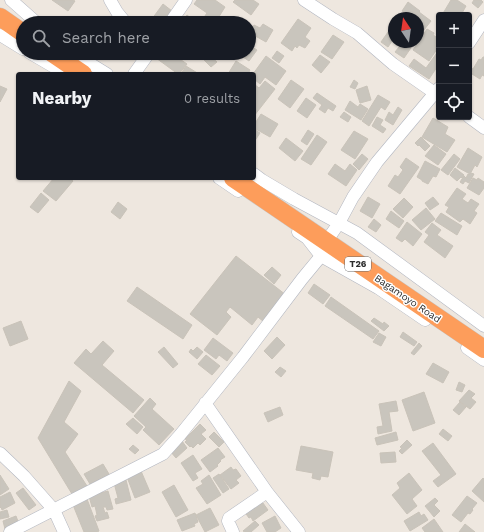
<!DOCTYPE html>
<meta charset="utf-8">
<style>
body{margin:0;font-family:"Work Sans",sans-serif;background:#242831;color:#f1f3f6}
.controls{position:absolute;right:12px;top:12px;display:grid;overflow:hidden;border-radius:4px;box-shadow:0 1px 3px #0004}
.controls button{width:36px;height:36px;display:grid;place-items:center;padding:0;border:0;border-bottom:1px solid #363941;background:#171b24;color:#f1f3f6;font:20px sans-serif}
.compass{position:absolute;left:388px;top:12px;width:36px;height:36px;border-radius:50%;background:#171b24;box-shadow:0 1px 3px #0004;rotate:347deg}
.list{margin:0;padding:0;list-style:none}
h2{display:flex;justify-content:space-between;align-items:center;height:52px;margin:0;padding:0 16px;font-size:17px}
h2 small{font-size:13px;font-weight:400;color:#9ea1a6}
.icon{flex:none;width:22px;height:22px;fill:none;stroke:currentColor;stroke-width:2;stroke-linecap:round;stroke-linejoin:round}
.map{position:relative;flex:none;width:484px;height:532px;overflow:hidden}
.search{position:absolute;background:#171b24;box-shadow:0 1px 3px #0004;left:16px;top:16px;width:240px;height:44px;display:flex;align-items:center;gap:10px;box-sizing:border-box;padding:0 14px;border-radius:22px;color:#9ea1a6;font-size:15px}
.panel{position:absolute;background:#171b24;box-shadow:0 1px 3px #0004;left:16px;top:72px;width:240px;height:108px;border-radius:4px}
.map>svg:first-child{display:block}
</style>
<div class="map">
<svg width="484" height="532" viewBox="0 0 484 532">
<rect width="100%" height="100%" fill="#eee7df"/>
<!-- building -->
<path fill="#c9c5bd" stroke="#c9c3b9" d="M52,0H73L75,1L68,11Z
M197,0H215L225,7L215,23H200L207,13L194,4Z
M235,0H253L259,4L251,15L233,2Z
M451,0H457L466,6L461,15H442Z
M474,0H481L483,2L478,8L472,3Z
M408,2L420,11L419,12L431,21L420,35L418,33V18H404L401,16L404,12L402,11Z
M163,4L172,11L164,23H149Z
M187,15L196,22L194,23H188L184,19Z
M298,19L311,28L305,37L310,41L305,48L299,45L297,48L295,46L292,51L281,43Z
M263,24L273,30L266,42L250,33L254,25L260,28Z
M393,25H394V38L388,47L381,42Z
M427,29L434,33L433,35L439,39V46L429,61L413,50Z
M333,35L344,42L332,59L321,52Z
M403,42H415L404,58L395,52Z
M249,45L257,50L249,61L237,53H249Z
M439,50V64L429,79L409,66L414,59L426,68Z
M277,51L284,56L279,63L272,58Z
M159,53H171L187,64L179,74H178L156,58Z
M209,55L217,62L211,67L204,60Z
M320,55L330,62L321,73L312,65Z
M266,56L286,71L276,85L265,77L260,84L254,79V74H253Z
M483,57H484V76L482,75L480,79L472,74L473,72L470,70L471,68L473,69L479,59L481,60Z
M236,61L250,70L248,74H228Z
M186,66L199,74H181Z
M291,80L304,89L290,108L278,99Z
M354,80L358,83L355,89L350,87Z
M265,81L275,89L254,116V84L259,88Z
M0,86L7,89L0,102Z
M367,86L371,100L360,103L356,90Z
M317,93L336,106L333,111L328,108L325,113L319,109L322,105L313,98Z
M378,95L390,102L385,110L381,107L369,126L362,121Z
M306,98L316,105L307,118L297,111Z
M350,101L358,107L360,104L368,109L361,120L345,110Z
M398,107L402,110L393,125L385,120L389,112L393,115Z
M344,112L351,117L348,122L340,117Z
M261,114L278,124L270,137L254,128V125Z
M377,117L383,120L380,125L386,129L383,133L372,126Z
M433,118L448,127L445,134L455,140L447,152L422,137Z
M254,129L260,133L254,142Z
M308,130L314,134L307,145L301,141Z
M354,131L368,139L355,159L341,150Z
M317,135L327,142L311,165L301,159Z
M421,137L430,146L425,151L419,145L418,146L415,143Z
M286,138L303,151L295,161L279,148Z
M434,145L446,154L438,165L425,156Z
M468,148L482,157L477,167L475,165L470,174L457,167Z
M362,154L368,159L359,170L353,164Z
M454,154L460,159L448,175L441,170Z
M406,158L419,167L400,194L388,186L395,175L398,177L403,170L400,167Z
M425,161L440,169L436,177L433,176L428,184L422,181V180L417,177Z
M335,164L345,171L350,164L357,170L346,186L328,174Z
M455,168L464,175L462,178L461,177L457,181L450,175Z
M471,173L474,174L469,183L465,181L463,184L460,182L464,176L466,178L468,174L469,175Z
M54,178H69L73,181L56,201L43,191Z
M473,178L477,180L478,178L484,182V188L479,195L467,188Z
M457,188L466,194L462,199L468,203L471,199L479,204L474,211L477,213L470,224L463,219L460,222L446,212L449,207L445,205Z
M41,193L49,200L38,213L30,207Z
M368,197L380,204L372,218L360,211Z
M433,197L439,204L430,210L425,203Z
M404,198L413,207L403,218L393,209Z
M118,202L127,209L120,219L111,212Z
M426,208L435,219L421,230L412,220Z
M391,211L404,221L399,228L386,219Z
M441,213L462,226L457,235L435,221Z
M374,219L381,225L376,232L368,227Z
M407,222L422,234L413,246L405,239L402,242L396,238Z
M432,223L441,230L437,235L453,246L445,258L424,242L429,235L425,232Z
M236,256L286,295L264,322L258,317L252,325L230,307L226,312L231,317L217,335L190,314Z
M272,267L281,275L274,284L264,275Z
M314,284L330,295L323,304L308,293Z
M137,287L192,325L183,339L127,301Z
M331,297L379,331L373,339L325,306Z
M374,318L383,324L384,322L389,326L384,331L371,321Z
M21,321L28,339L10,346L3,328Z
M403,332L417,342L414,346L400,337Z
M379,333L386,337L381,346L373,342Z
M277,337L285,345L272,359L264,351Z
M213,338L233,353L227,361L219,355L216,359L204,350Z
M103,341L114,351L102,365L144,400L133,413L74,363L86,349L91,354Z
M419,343L422,346L414,355L411,353Z
M164,347L178,364L173,368L158,352Z
M197,347L203,352L197,359L189,352L191,349L193,351Z
M206,355L220,366L212,375L198,364Z
M433,363L449,372L443,383L426,374Z
M280,367L286,371L281,377L275,372Z
M69,381L81,391L64,422L78,434L65,452L87,486L72,494L38,438Z
M459,382L465,385L462,392L456,390Z
M469,390L475,394L471,398L476,402L470,409L459,401Z
M424,392L435,423L413,431L402,400Z
M150,398L156,404L152,409L174,429L159,445L143,430L146,427L134,416Z
M396,401L398,411L389,412L392,431L378,434L377,427L383,426L379,404Z
M460,402L466,407L459,415L453,410Z
M280,407L283,415L268,422L264,413Z
M133,418L143,427L137,434L126,424Z
M200,424L206,430L201,434L206,439L200,445L198,443L193,448L191,446L190,447L185,442L187,440L185,439Z
M443,429L452,436L448,441L439,434Z
M214,432L224,442L219,447L209,437Z
M396,432L398,440L377,445L375,438Z
M407,440L412,445L402,454L399,451L402,448L400,447Z
M182,441L187,448L176,458L170,451Z
M433,443L456,474L438,487L433,481L441,475L422,451Z
M133,445L139,450L135,454L129,449Z
M301,446L333,452L328,477L321,476L320,480L312,478L313,473L296,470Z
M218,448L225,457L220,460L221,461L217,465L218,466L210,472L201,460Z
M395,452L396,462L381,463L380,453Z
M193,455L202,469L195,473L198,478L193,481L181,463Z
M103,464L109,474L90,484L84,474Z
M231,467L233,470L236,469L241,476L236,480L239,483L231,489L220,475Z
M141,471L150,492L135,498L127,477Z
M409,473L422,490L412,499L417,506L407,514L392,495L400,488L397,483Z
M219,474L229,489L223,493L213,478Z
M0,475L9,489L0,495Z
M209,475L221,495L207,504L196,488L203,484L201,481Z
M483,478L484,479V502L472,491Z
M126,480L131,500L116,504L115,499L118,498L114,483Z
M174,485L188,510L176,517L162,492Z
M23,488L36,505L29,510L16,493Z
M108,491L113,509L107,510L106,507H103L105,513L107,512L109,518L97,521L95,516L97,515L95,506L92,507L89,496Z
M10,492L15,503L2,510L1,507L0,508V497Z
M467,496L477,503L472,509L473,510L470,514L468,513L461,522L452,515Z
M435,498L438,501L434,505L440,511L434,517L425,506Z
M87,499L99,531L97,532H84L73,505Z
M260,499L268,510L253,521L251,517L249,518L244,511Z
M210,508L219,525L205,532L196,515Z
M7,510L9,517L0,519V512Z
M419,512L421,516L424,514L428,520L410,531L404,521Z
M195,513L198,522L194,524L195,526L182,531L177,520Z
M16,516L19,524L5,529L3,521Z
M275,516L281,528L275,532H267L262,523Z
M434,519L443,532H425L422,528Z
M255,521L259,525L251,532H245L243,531Z
M465,524L475,532H459Z"/>
<g fill="none" stroke-linecap="round" stroke-linejoin="round">
<defs>
<path id="minor" d="M11,0L37,23
M110,0L117,12L126,23
M304,0L333,19L357,33L393,64L439,96
M170,23L186,0
M0,35L23,49
M469,43L484,20
M30,53L66,74
M73,53L107,74
M134,74L149,53
M469,117L484,128
M254,174L262,180L294,199L357,233L484,326
M219,178L238,191
M298,232L307,238L321,256L378,288L425,320
M467,348L484,360
M205,403L267,492L299,532
M0,453L24,476L54,510L64,532
M10,532L163,454L180,435L243,357L302,279L321,256L326,242L339,223L353,197L377,162L439,88
M233,532L228,521L229,518L267,492"/>
<path id="highway" d="M0,17L23,33
M52,53L83,74
M233,178L484,349"/>
</defs>
<!-- minor casing -->
<use href="#minor" stroke="#b2b6c0" stroke-width="13"/>
<!-- highway casing -->
<use href="#highway" stroke="#c8c8c8" stroke-width="19"/>
<!-- minor -->
<use href="#minor" stroke="#fff" stroke-width="12"/>
<!-- highway -->
<use href="#highway" stroke="#fd9d5b" stroke-width="18"/>
</g>
<g text-anchor="middle" stroke-width="3" stroke-linejoin="round" paint-order="stroke">
<!-- shield labels -->
<rect fill="#fff" stroke="#6b6b6b" stroke-width="1" x="345" y="257" width="26" height="14" rx="3"/>
<g font-size="9" font-weight="bold" fill="#2c2c2c">
<text x="358" y="267">T26</text>
</g>
<!-- street labels -->
<g font-size="10" fill="#2c2c2c" stroke="#fff">
<text transform="translate(408 298) rotate(34)" y="4">Bagamoyo Road</text>
</g>
</g>
</svg>
<div class="controls">
<button>+</button>
<button>−</button>
<button><svg class="icon" aria-label="locate" viewBox="0 0 24 24"><circle cx="12" cy="12" r="6"/><path d="M12 2v4M12 18v4M2 12h4M18 12h4"/></svg></button>
</div>
<svg class="compass" viewBox="-18 -18 36 36"><path d="M0-13l5 13h-10z" fill="#e53935"/><path d="M0 13l5-13h-10z" fill="#9ea1a6"/></svg>
<div class="search"><svg class="icon" aria-label="search" viewBox="0 0 24 24"><circle cx="10" cy="10" r="6"/><path d="M15 15l6 6"/></svg>Search here</div>
<section class="panel">
<h2>Nearby<small>0 results</small></h2>
<ul class="list">
</ul>
</section>
</div>
